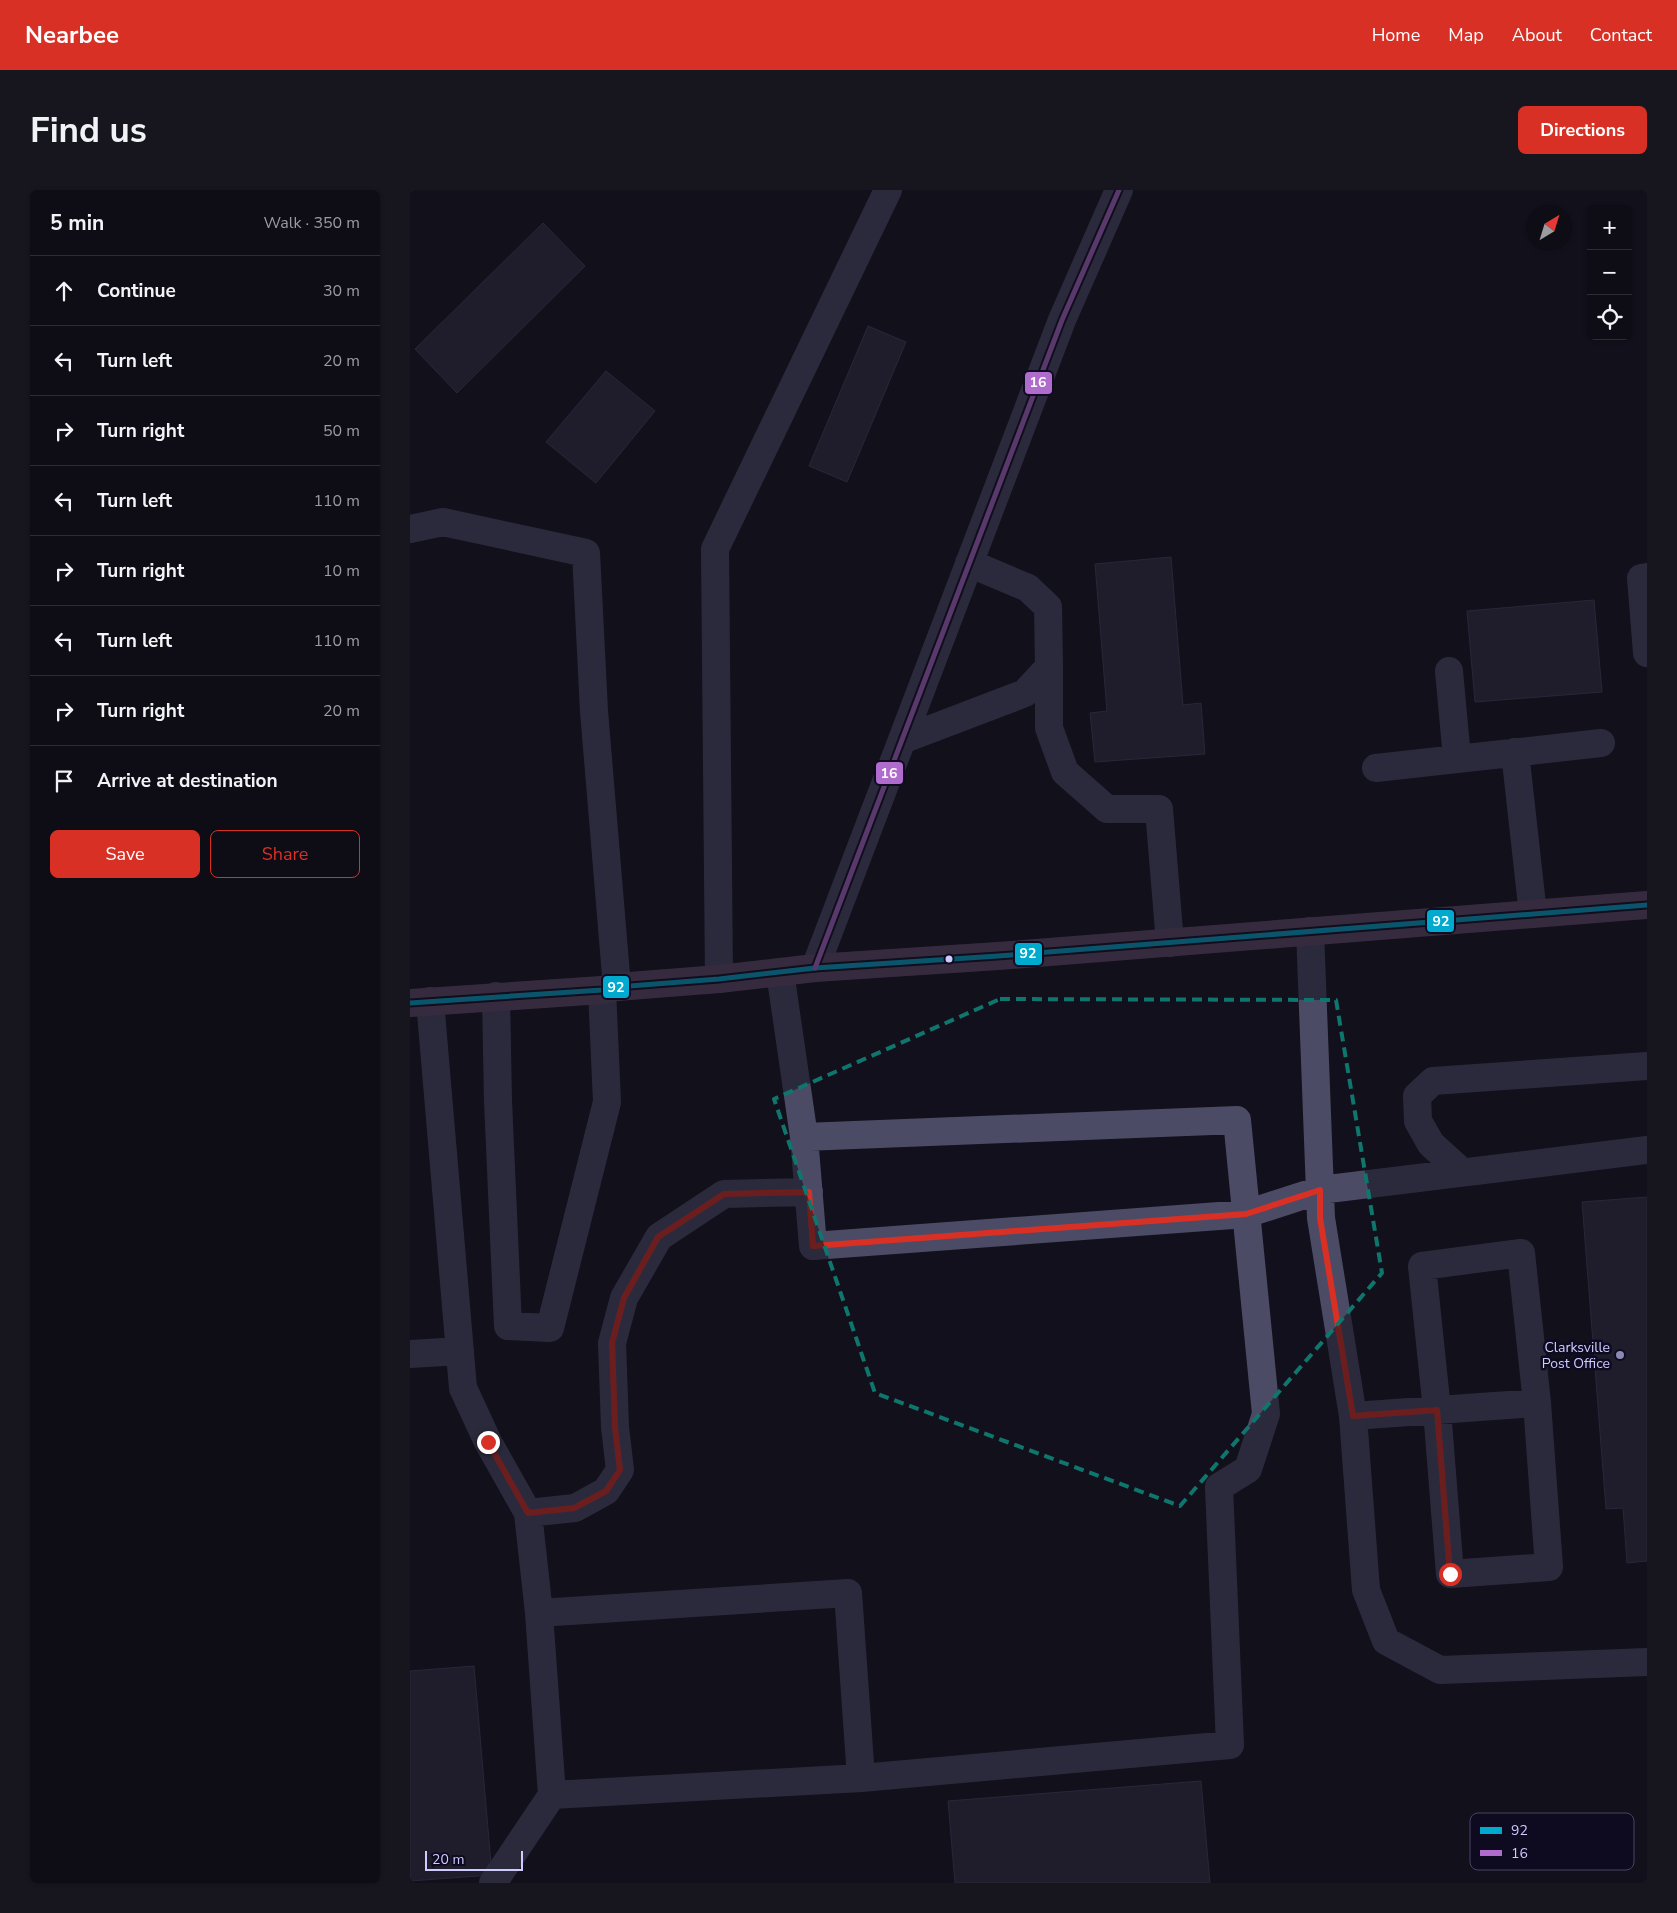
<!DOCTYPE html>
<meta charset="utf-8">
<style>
body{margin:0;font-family:"Nunito Sans",sans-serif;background:#17151e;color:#f1f3f6}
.controls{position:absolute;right:15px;top:15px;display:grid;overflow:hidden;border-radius:8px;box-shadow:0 1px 4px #0004}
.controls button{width:45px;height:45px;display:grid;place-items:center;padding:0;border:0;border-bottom:1px solid #2e2c34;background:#0e0c15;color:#f1f3f6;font:25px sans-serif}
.compass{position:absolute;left:1117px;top:15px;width:45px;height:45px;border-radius:50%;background:#0e0c15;box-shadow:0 1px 4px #0004;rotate:38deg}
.scale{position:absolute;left:15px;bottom:12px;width:98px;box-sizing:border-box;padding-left:5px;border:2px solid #cecbff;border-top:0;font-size:14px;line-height:18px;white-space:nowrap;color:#cecbff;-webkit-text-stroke:4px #0e0b21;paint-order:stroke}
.stop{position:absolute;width:15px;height:15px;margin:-11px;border:4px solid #d93025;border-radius:50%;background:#fff}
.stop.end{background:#d93025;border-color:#fff;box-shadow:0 1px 5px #0008}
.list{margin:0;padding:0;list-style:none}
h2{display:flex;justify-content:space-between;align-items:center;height:65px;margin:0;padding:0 20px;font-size:21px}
h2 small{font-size:16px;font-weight:400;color:#9b9ba0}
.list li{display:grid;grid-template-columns:32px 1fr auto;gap:15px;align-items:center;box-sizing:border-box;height:70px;padding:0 20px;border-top:1px solid #2e2c34}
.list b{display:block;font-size:19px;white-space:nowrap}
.list em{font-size:16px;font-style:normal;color:#9b9ba0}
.actions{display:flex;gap:10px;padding:15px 20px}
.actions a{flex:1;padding:11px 0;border:1px solid #d93025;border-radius:8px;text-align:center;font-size:18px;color:#d93025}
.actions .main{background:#d93025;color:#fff}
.icon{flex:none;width:28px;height:28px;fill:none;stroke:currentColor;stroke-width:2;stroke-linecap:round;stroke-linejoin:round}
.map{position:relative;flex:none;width:1237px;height:1693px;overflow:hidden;border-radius:8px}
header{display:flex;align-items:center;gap:30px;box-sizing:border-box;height:70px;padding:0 25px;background:#d93025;color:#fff}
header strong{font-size:24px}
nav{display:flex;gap:28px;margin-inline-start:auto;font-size:18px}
.intro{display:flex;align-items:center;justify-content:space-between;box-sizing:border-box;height:120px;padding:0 30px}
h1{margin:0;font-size:35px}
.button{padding:12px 22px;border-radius:8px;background:#d93025;color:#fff;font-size:18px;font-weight:700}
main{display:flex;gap:30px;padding:0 30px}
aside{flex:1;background:#0e0c15;border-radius:8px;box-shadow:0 1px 4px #0004}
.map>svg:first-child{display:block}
</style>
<header>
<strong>Nearbee</strong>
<nav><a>Home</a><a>Map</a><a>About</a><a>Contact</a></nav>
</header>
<div class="intro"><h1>Find us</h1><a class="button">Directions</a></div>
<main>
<aside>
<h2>5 min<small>Walk · 350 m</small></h2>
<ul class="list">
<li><svg class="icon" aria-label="ahead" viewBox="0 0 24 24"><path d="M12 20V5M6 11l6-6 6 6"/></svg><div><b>Continue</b></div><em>30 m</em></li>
<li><svg class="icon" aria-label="left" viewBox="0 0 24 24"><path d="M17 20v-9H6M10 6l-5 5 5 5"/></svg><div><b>Turn left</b></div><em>20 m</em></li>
<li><svg class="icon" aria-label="right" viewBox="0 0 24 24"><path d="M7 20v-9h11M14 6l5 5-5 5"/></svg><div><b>Turn right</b></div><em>50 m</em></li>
<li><svg class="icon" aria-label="left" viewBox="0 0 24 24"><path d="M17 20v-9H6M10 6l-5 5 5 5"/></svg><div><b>Turn left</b></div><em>110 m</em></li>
<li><svg class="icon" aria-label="right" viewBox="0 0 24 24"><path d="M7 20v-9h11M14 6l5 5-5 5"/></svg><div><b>Turn right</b></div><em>10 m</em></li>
<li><svg class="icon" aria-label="left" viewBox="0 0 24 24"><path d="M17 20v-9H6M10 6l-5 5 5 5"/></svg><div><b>Turn left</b></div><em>110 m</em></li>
<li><svg class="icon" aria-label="right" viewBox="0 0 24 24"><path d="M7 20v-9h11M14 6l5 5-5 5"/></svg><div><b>Turn right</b></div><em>20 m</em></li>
<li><svg class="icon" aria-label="arrive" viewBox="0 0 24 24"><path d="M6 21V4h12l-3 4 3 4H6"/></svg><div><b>Arrive at destination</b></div></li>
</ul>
<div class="actions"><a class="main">Save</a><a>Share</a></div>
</aside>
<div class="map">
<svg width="1237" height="1693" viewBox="0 0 1237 1693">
<rect width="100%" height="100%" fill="#12101c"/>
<!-- building -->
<path fill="#302e3e" stroke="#44415b" d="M133,33L175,76L47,203L5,159Z
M458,136L496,152L437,292L399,276Z
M196,181L245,221L186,293L136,252Z
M761,367L773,515L791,513L795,564L685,572L680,523L697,521L685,374Z
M1184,410L1192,502L1065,512L1057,421Z
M1237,1007V1371L1217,1373L1213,1318L1196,1319L1172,1012Z
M64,1476L82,1685L0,1691V1481Z
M791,1591L800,1693H545L538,1611Z"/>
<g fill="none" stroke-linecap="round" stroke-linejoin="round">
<!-- minor -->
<path stroke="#4b4b65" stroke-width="28" d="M0,339L33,332L176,363L184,521L207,797
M1237,387L1231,388L1237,463
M639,477V538L655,582L697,619H749L760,753
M1039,481L1047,568
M492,550L615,503L639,477L638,417L618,398L559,373
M1105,562L1123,724
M966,578L1191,553
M900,741L911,1028L943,1226L956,1400L976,1451L1030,1480L1237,1472
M405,778L652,130L709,0
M309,789L305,359L478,0
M86,806L88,911L98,1136L140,1138L197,912L192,800
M20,811L53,1198L78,1252L118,1323L129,1423L142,1605L83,1693
M394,947L403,1056L836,1024L910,1000L1237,960
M1052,982L1021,954L1008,931L1007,906L1023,891L1237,876
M0,1164L50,1161
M943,1226L1127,1213L1111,1063L1012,1076L1027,1220L1040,1384L1139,1377L1127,1213
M118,1323L165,1318L196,1301L210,1280L205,1237L202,1153L214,1108L249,1047L314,1004L399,1002
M129,1423L438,1403L451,1588
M142,1605L451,1588L820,1555L809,1297L838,1279L856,1224L827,930L394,947L370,782"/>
<!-- highway -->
<path stroke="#634c68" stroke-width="28" d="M0,813L192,800L207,797L309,789L405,778L588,766L1237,715"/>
<defs>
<path id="bus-1" d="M0,813L192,800L207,797L309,789L405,778L588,766L1237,715"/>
<path id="bus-2" d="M405,778L652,130L709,0"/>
</defs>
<!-- bus-1 casing -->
<use href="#bus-1" stroke="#0e0b21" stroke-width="9"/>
<!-- bus-2 casing -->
<use href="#bus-2" stroke="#0e0b21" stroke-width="9"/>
<!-- bus-1 -->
<use href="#bus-1" stroke="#00a9ce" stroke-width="5"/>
<!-- bus-2 -->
<use href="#bus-2" stroke="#b06ccc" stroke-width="5"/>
</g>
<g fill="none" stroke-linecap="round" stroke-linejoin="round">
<!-- route -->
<path stroke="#d93025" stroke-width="6" d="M78,1252L118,1323L164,1318L196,1301L210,1280L205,1237L202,1153L214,1108L248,1047L314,1004L399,1002L403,1056L836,1024L910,1000V1028L943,1226L1027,1220L1040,1384"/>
</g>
<!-- marked area -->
<path d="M0 0H1237V1693H0ZM590,809L926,810L972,1083L770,1316L465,1203L364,909Z" fill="#12101c" fill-opacity=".55" fill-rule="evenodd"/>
<path fill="none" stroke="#0f766e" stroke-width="4" stroke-dasharray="10 6" stroke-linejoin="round" d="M590,809L926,810L972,1083L770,1316L465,1203L364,909Z"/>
<!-- markers -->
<circle fill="#cecbff" stroke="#0e0b21" stroke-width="2" cx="539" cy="769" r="4.5"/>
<circle fill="#8c8ab0" stroke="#0e0b21" stroke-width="2" cx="1210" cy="1165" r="5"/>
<g text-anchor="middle" stroke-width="5" stroke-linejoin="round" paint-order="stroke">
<!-- poi labels -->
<g font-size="14" fill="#cecbff" stroke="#0e0b21" text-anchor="end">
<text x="1200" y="1162">Clarksville<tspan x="1200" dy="16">Post Office</tspan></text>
</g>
</g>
<!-- legend -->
<rect x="1060" y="1623" width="164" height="57" rx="8" fill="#0e0b21" stroke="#484564" stroke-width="1"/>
<rect x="1070" y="1637" width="22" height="7" fill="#00a9ce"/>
<rect x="1070" y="1660" width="22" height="6" fill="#b06ccc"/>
<g font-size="14" fill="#cecbff">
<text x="1101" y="1645">92</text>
<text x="1101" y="1668">16</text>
</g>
<g stroke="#0e0b21" stroke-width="2">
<rect x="614" y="181" width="29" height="24" rx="5" fill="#b06ccc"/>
<rect x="465" y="571" width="29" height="24" rx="5" fill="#b06ccc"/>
<rect x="1016" y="719" width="29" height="24" rx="5" fill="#00a9ce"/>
<rect x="604" y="752" width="29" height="24" rx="5" fill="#00a9ce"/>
<rect x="192" y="785" width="28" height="24" rx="5" fill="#00a9ce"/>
</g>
<g font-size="14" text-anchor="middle" font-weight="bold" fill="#fff">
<text x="628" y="197">16</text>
<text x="479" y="588">16</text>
<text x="1031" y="736">92</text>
<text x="618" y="768">92</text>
<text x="206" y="802">92</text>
</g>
</svg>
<div class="controls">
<button>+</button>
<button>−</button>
<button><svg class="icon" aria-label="locate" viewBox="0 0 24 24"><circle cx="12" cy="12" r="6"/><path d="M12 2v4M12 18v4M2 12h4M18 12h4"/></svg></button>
</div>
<svg class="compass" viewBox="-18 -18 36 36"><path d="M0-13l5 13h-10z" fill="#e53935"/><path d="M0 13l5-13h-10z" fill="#9b9ba0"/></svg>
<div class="scale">20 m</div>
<div class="stop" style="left:1040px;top:1384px"></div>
<div class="stop end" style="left:78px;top:1252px"></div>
</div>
</main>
